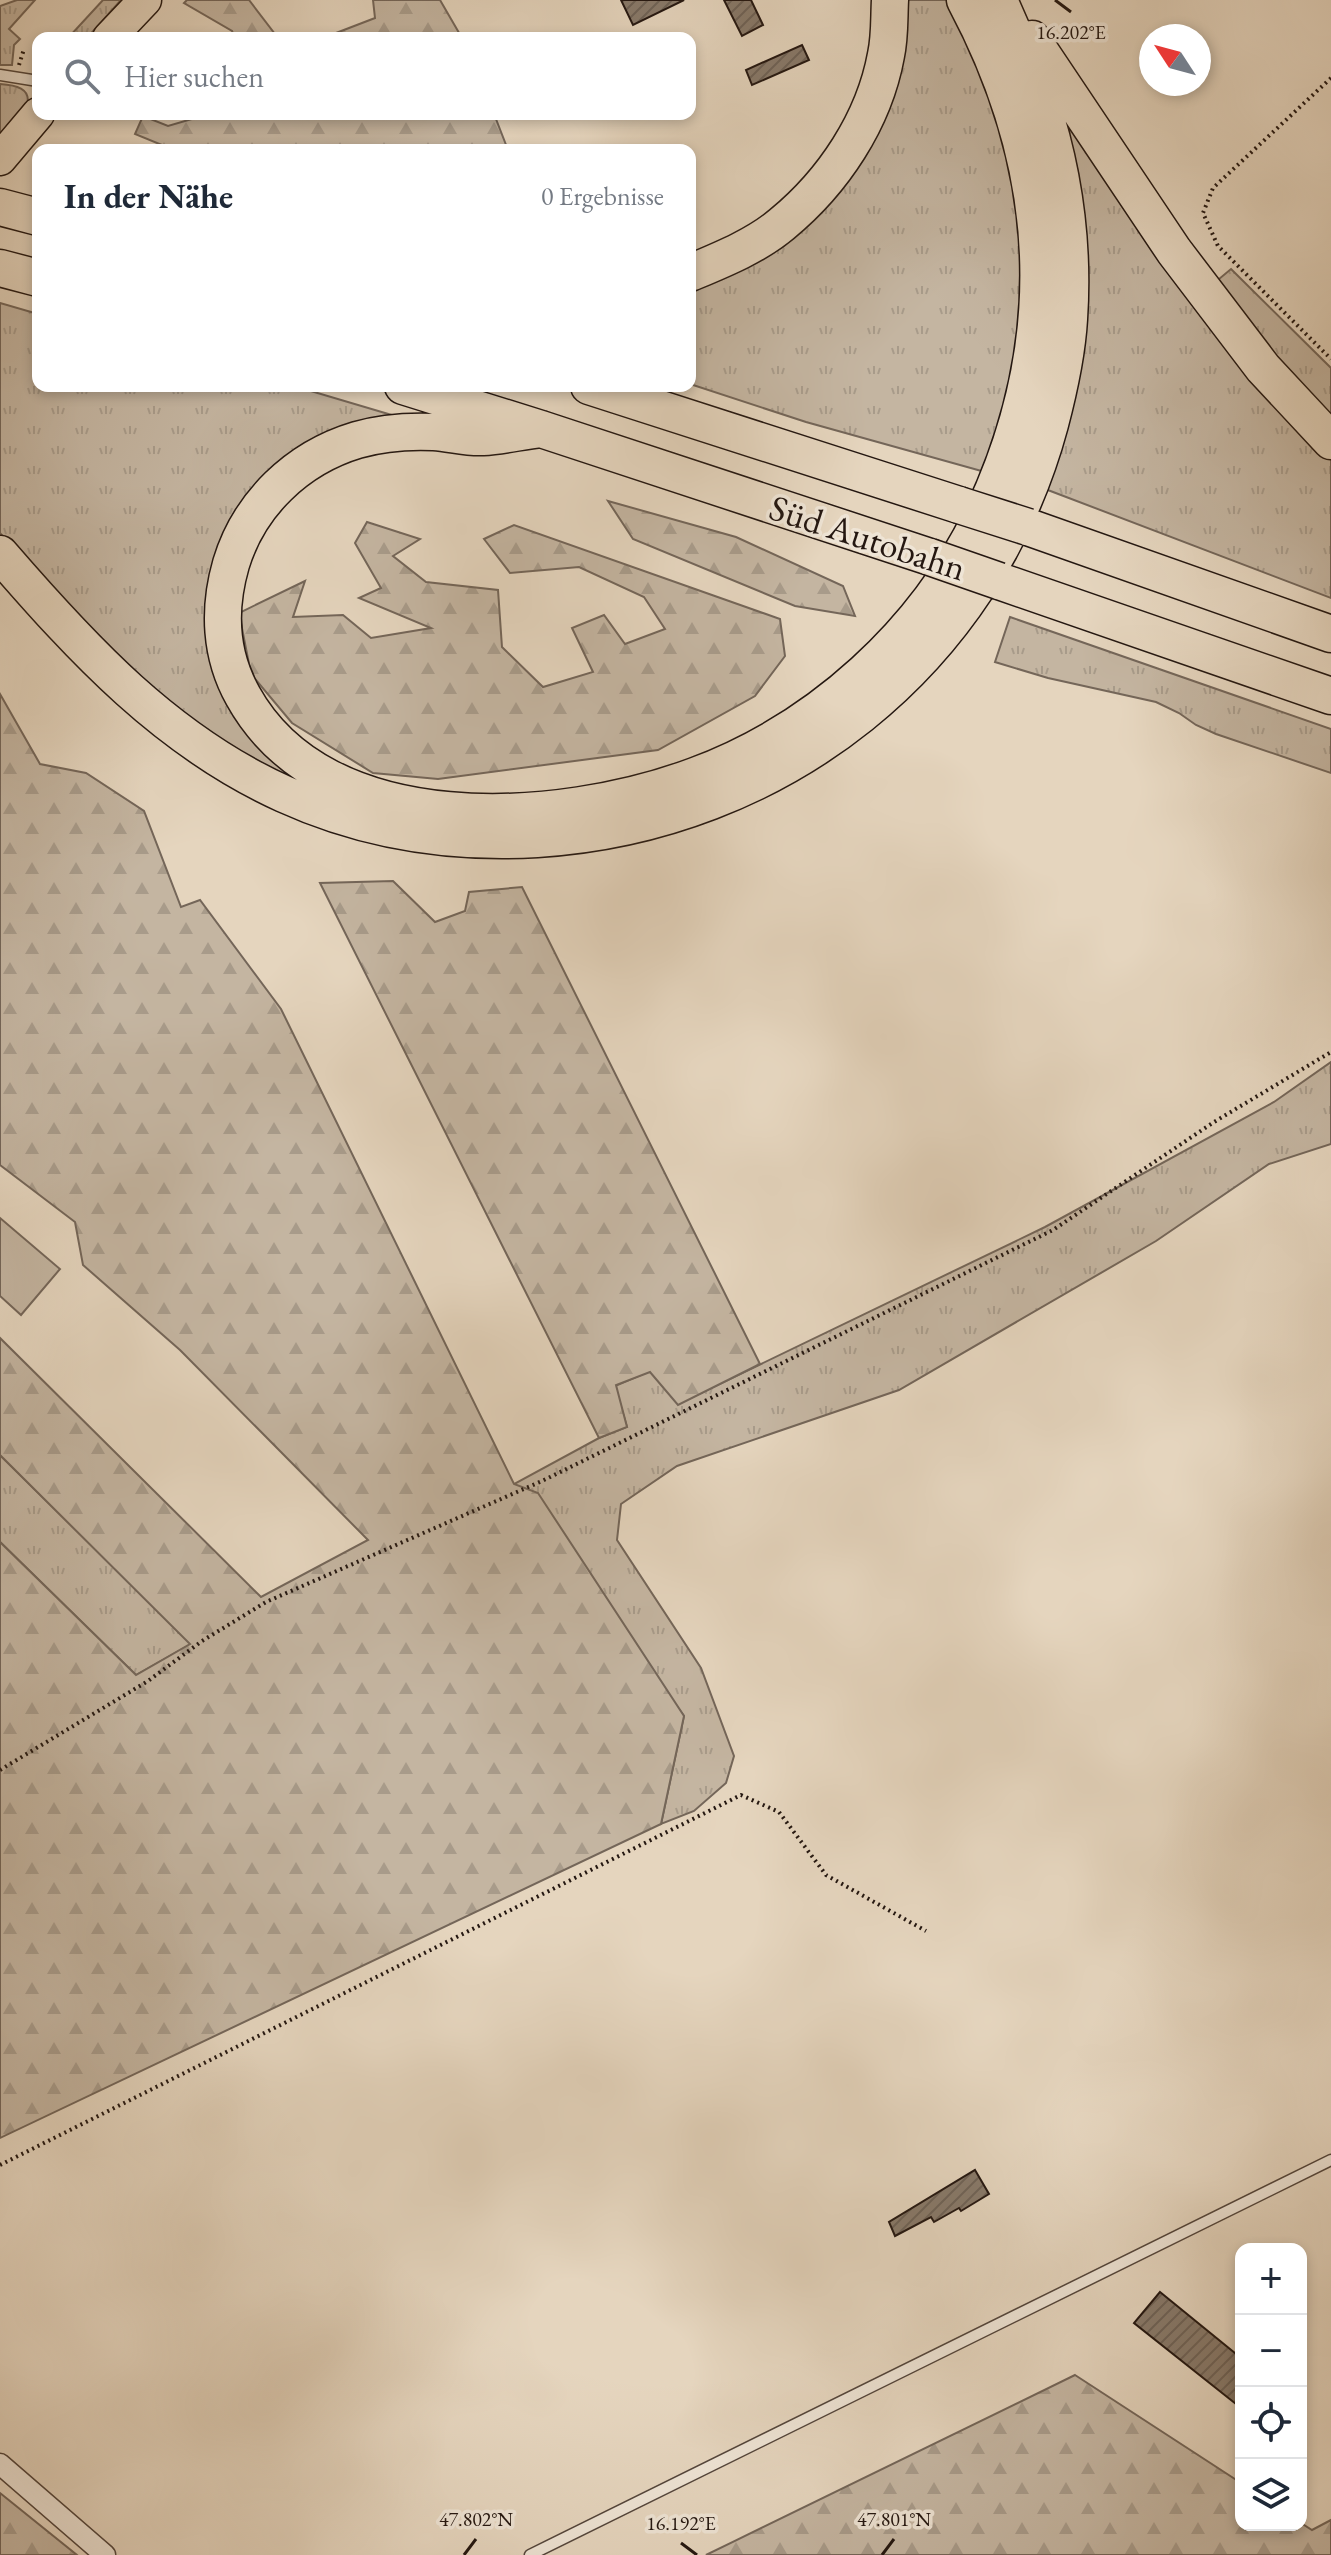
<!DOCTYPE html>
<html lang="de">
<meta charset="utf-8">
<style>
body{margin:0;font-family:"EB Garamond",serif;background:#f2f2f3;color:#1f2937}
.controls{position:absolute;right:24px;bottom:24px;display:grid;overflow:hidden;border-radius:16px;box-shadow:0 4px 12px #0003}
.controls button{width:72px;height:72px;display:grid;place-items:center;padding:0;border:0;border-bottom:2px solid #e0e1e3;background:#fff;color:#1f2937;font:40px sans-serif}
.compass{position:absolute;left:1139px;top:24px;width:72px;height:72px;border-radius:50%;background:#fff;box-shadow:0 4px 12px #0003;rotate:306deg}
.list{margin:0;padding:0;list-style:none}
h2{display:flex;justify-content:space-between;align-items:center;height:104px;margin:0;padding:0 32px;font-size:34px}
h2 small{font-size:26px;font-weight:400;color:#747a83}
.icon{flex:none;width:44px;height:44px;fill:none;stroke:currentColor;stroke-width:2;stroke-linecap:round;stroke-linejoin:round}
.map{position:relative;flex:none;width:1331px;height:2555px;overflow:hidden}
.search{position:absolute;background:#fff;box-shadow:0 4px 12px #0003;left:32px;top:32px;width:664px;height:88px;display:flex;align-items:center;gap:20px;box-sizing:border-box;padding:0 28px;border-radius:16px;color:#747a83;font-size:30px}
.panel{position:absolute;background:#fff;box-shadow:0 4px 12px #0003;left:32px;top:144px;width:664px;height:248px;border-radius:16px}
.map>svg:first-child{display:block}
</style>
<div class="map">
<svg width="1331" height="2555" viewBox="0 0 1331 2555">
<defs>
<pattern id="grass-tufts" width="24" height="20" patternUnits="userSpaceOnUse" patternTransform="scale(2)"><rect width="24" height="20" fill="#c4b5a1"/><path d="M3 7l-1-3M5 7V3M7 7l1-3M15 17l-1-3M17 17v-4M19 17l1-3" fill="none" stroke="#a89b8a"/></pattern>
<pattern id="forest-firs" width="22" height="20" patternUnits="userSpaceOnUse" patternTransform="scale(2)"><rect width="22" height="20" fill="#c4b5a1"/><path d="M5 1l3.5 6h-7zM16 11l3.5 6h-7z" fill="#a89b8a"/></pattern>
<pattern id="building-hatch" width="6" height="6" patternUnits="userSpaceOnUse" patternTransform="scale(2)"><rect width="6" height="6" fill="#887a6b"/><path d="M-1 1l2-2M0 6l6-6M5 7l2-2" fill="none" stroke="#6f6357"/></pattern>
</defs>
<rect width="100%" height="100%" fill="#e5d5be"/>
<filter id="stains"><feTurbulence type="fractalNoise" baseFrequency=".0025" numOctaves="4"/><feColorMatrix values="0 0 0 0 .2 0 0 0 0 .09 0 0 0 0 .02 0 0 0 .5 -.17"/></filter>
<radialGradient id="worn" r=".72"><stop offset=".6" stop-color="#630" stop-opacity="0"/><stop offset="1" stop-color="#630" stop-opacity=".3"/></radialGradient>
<!-- grass -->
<path fill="url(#grass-tufts)" stroke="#746659" stroke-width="2" d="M17,0H35L9,29L20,39L14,45L12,65H0V6Z
M103,0H121L87,38H68Z
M901,0H948C996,95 1040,236 1020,342C1012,386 996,429 985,472L806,422L690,384V285L823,201Z
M0,84C15,85 32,88 27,106L0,137Z
M1065,119L1331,456V598L1040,487L1087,263L1078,172Z
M1231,269L1331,368V424L1213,284Z
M0,303L38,314V386H294L402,418L245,498L215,660L345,796L289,785L190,723L56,599L0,533Z
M1010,617L1331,729V773L1216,734L1196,725L1179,713L1156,702L1048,678L995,662Z
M1331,1062V1144L1269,1164L1156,1241L899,1390L677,1466L621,1504L617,1540L701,1668L734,1756L726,1783L694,1811L661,1824L684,1716L514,1484L599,1438L627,1427L615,1386L650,1371L678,1404L1045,1227L1274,1102Z
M0,1455L191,1644L136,1675L0,1542Z"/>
<!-- forest -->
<path fill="url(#forest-firs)" stroke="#746659" stroke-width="2" d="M187,0H249L278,38H235L232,31L184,3Z
M373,0H440L462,38H323L375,18Z
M209,114H494L508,150H174L135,134L143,116L168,126Z
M608,501L736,537L843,586L855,616L795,606L633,539Z
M367,522L420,539L393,556L426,582L498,590L502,647L543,687L593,672L572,628L604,615L625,644L665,629L644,597L579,567L510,573L484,539L514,525L780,619L785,656L755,696L658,750L438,779L373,773L292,723L251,674L239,613L305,581L293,617L343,615L371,638L431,628L359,598L381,588L355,543Z
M0,694L40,764L86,773L144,811L181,907L200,900L281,1009L514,1484L538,1493L684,1716L661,1824L0,2138V1542L136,1675L190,1644L0,1455V1338L261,1597L368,1540L180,1350L83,1265L75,1222L0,1165Z
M393,881L435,922L465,911L469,892L522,887L760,1364L678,1405L650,1372L616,1385L627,1427L599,1438L320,883Z
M1075,2375L1241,2483V2525H1301V2523L1312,2530L1331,2520V2555H706Z
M0,2493L77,2555H0Z"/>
<!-- pitch -->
<path fill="#c4b5a1" stroke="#746659" stroke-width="2" d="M0,1218L60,1269L21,1315L0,1296Z"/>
<!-- building -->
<path fill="url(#building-hatch)" stroke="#241711" stroke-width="2" d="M621,0H684L633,25Z
M724,0H751L763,25L742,36Z
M802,45L809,60L752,85L746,70Z
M975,2170L989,2194L961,2211L959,2208L934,2222L931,2217L895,2236L889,2222Z
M1160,2292L1241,2358V2408L1134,2323Z"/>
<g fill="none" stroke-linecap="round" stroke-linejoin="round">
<defs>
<path id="service" d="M0,75L38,81
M530,2555L1331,2160"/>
<path id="minor" d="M0,2464L105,2555"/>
<path id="primary" d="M109,38L145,0
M0,159L38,114"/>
<path id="motorway" d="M1032,39L1174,251L1263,368L1331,441
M0,207L38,217
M0,268L38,278
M690,273C721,260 756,246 782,224C833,182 874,121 886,55C890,37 889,18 890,0
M403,386L541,429L930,557
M589,386L959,505
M541,429C522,431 502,436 483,437C467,438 450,433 434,432C410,431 381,433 357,440C297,458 249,504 231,564C218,609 220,655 243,696C325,844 560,826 695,776C819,730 926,633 983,513C1064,340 1055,169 965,0
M1028,527L1331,634
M0,554C83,650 167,741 284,794C363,830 450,844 537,839C780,824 986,662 1050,424C1059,390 1067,354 1069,319C1074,244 1064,171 1040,99C1029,66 1013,33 999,0
M999,581L1331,696"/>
</defs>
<!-- service casing -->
<use href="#service" stroke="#54463c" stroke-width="13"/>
<!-- minor casing -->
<use href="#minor" stroke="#54463c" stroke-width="23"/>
<!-- primary casing -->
<use href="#primary" stroke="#241711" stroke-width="35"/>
<!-- motorway casing -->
<use href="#motorway" stroke="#241711" stroke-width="39"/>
<!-- path -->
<path stroke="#241711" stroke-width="4" stroke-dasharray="2 4" stroke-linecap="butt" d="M19,65L24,49
M1331,78L1213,188L1203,213L1218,246L1331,359
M0,1770L148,1681L202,1641L266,1602L542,1481L1053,1230L1214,1122L1331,1052
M0,2165L741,1795L779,1812L826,1875L926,1931"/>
<!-- service -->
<use href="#service" stroke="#eee4d5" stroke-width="10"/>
<!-- minor -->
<use href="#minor" stroke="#eee4d5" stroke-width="20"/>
<!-- primary -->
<use href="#primary" stroke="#e5d5be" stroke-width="32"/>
<!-- motorway -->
<use href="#motorway" stroke="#e5d5be" stroke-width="36"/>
<defs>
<path id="motorway-bridge" d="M959,505L1028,527
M930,557L999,581"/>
</defs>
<!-- motorway-bridge casing -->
<use href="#motorway-bridge" stroke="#241711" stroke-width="39" stroke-linecap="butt"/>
<!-- motorway-bridge -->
<use href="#motorway-bridge" stroke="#e5d5be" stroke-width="36"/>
</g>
<!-- ticks -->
<path fill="none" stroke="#241711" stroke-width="3" d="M1055,0L1071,12M681,2543L697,2555M464,2555L476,2539M882,2555L894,2539"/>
<g text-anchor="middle" stroke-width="7" stroke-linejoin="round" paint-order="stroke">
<!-- street labels -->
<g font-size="36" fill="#241711" stroke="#eee4d5">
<text transform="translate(868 537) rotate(18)" y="13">Süd Autobahn</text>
</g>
</g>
<g font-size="20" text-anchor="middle" fill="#241711" stroke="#eee4d5" stroke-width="7" stroke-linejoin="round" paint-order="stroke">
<text x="1071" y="39">16.202°E</text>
<text x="476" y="2526">47.802°N</text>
<text x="894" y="2526">47.801°N</text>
<text x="681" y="2530">16.192°E</text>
</g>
<rect width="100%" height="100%" filter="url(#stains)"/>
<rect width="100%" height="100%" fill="url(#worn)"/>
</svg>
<div class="controls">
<button>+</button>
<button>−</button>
<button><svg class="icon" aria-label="locate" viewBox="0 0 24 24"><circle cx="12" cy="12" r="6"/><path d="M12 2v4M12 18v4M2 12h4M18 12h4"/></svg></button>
<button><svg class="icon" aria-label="layers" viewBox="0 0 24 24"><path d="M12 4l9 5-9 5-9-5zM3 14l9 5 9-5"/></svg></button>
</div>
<svg class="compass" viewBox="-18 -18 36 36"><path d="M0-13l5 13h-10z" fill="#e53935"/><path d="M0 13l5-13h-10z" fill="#747a83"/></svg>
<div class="search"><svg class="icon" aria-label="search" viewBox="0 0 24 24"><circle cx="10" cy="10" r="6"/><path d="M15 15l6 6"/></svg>Hier suchen</div>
<section class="panel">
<h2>In der Nähe<small>0 Ergebnisse</small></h2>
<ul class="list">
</ul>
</section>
</div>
